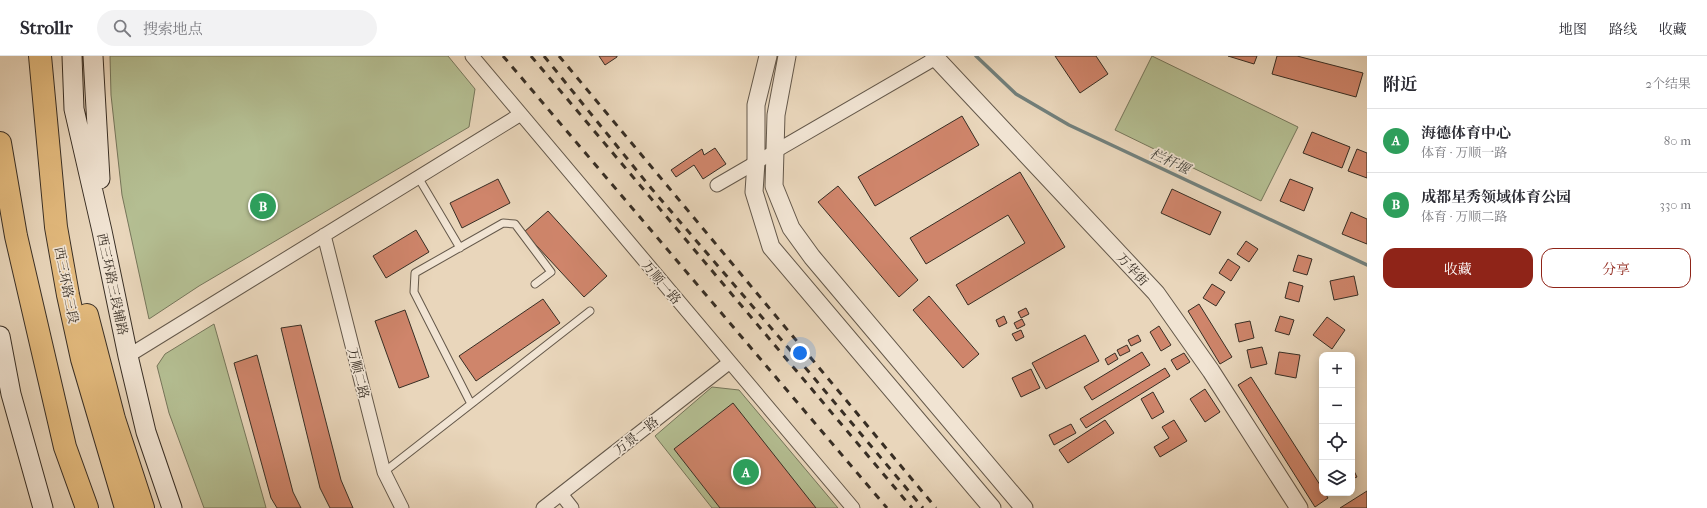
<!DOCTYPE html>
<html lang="zh">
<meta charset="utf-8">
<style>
body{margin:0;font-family:"IM FELL French Canon","Noto Serif SC",serif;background:#f2f2f3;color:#2b2b33}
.controls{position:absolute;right:12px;bottom:12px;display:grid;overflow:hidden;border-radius:8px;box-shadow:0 2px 10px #0003}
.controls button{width:36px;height:36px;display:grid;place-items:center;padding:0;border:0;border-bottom:1px solid #e1e1e2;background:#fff;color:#2b2b33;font:20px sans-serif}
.you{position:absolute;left:800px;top:297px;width:14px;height:14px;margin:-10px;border:3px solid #fff;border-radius:50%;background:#1a73e8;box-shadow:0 0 0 6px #1a73e833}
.badge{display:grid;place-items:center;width:26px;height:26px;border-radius:50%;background:#8f2418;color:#fff;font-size:13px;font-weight:700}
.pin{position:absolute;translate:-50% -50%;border:2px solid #fff;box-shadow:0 1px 4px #0006}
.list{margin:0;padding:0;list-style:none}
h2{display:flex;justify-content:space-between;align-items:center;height:52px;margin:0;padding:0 16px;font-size:17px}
h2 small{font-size:13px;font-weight:400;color:#7c7c81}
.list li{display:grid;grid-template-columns:26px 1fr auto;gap:12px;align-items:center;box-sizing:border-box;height:64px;padding:0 16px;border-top:1px solid #e1e1e2}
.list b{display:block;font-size:15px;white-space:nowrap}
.list p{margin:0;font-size:13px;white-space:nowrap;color:#7c7c81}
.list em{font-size:13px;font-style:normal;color:#7c7c81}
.actions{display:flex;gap:8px;padding:12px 16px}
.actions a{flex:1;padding:9px 0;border:1px solid #8f2418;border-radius:12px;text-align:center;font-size:14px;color:#8f2418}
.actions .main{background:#8f2418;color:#fff}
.icon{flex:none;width:22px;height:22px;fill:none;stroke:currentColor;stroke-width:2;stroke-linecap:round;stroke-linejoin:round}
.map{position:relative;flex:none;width:1367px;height:452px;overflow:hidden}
header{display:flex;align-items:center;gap:24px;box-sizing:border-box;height:56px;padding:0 20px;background:#fff;border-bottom:1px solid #e1e1e2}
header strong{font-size:19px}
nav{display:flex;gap:22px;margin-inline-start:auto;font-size:14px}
.search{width:280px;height:36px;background:#f2f2f3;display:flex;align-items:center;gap:10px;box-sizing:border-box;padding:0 14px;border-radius:22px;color:#7c7c81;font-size:15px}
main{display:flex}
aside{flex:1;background:#fff}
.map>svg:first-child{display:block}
</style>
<header>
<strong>Strollr</strong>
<div class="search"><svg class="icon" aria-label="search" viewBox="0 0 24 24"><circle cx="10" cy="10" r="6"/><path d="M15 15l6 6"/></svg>搜索地点</div>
<nav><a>地图</a><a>路线</a><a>收藏</a></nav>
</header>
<main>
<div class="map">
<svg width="1367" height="452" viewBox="0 0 1367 452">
<rect width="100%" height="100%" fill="#e9d6bb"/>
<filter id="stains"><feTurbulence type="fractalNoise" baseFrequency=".005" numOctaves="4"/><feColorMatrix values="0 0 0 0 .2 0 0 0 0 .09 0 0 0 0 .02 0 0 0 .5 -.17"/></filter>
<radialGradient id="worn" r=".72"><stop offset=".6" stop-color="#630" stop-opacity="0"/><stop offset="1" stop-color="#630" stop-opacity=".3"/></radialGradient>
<!-- green -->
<path fill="#b4be92" stroke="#76765b" d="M110,0H448L475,33L469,71L199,230L149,263L122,139L111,39Z
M1152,0L1298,71L1261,145L1115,74Z
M214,268L265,448L266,452H204L169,357L157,310L165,298Z
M712,331L739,334L838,452H712L655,380Z"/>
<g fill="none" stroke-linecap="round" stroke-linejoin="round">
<!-- stream -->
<path stroke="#72807c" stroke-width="3.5" d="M976,0L1016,38L1069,69L1367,209"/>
</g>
<!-- building -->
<path fill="#cf856b" stroke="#382e24" d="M599,0H617V1L605,9Z
M1055,0H1096L1108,18L1080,37Z
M1228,0H1257L1254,8Z
M1277,0H1297L1363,17L1356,41L1272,18Z
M962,60L979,89L875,150L858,121Z
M1312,76L1350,91L1342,112L1303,97Z
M715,92L726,108L703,123L694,109L676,121L671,114L702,93L704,99Z
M1357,93L1367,97V122L1348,115Z
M1020,116L1065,191L968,249L956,229L1025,187L1008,159L926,208L910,182Z
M498,123L510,147L462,172L450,147Z
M1290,123L1313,132L1304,155L1280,145Z
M838,130L918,224L899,241L818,146Z
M1172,133L1221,156L1210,179L1161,157Z
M548,155L607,220L584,241L524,176Z
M1351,156L1367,163V188L1342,178Z
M416,174L429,196L386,222L373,200Z
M1246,185L1258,193L1249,206L1237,198Z
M1298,199L1312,203L1307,219L1293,215Z
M1228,203L1240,211L1231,225L1219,217Z
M1354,220L1358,239L1334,244L1330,225Z
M1289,226L1303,230L1299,246L1285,242Z
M1212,228L1225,236L1216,250L1203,242Z
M929,240L979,298L963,312L913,254Z
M543,243L560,267L476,325L459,300Z
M1199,248L1232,301L1220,308L1188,255Z
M1026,252L1029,258L1021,262L1018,256Z
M405,254L429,321L399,332L375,265Z
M1004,260L1007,267L999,271L996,264Z
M1280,260L1294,264L1289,279L1275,275Z
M1327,261L1345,274L1332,293L1313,279Z
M1022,263L1025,269L1017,273L1014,267Z
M1250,265L1254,282L1239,286L1235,268Z
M301,269L341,424L353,452H330L320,432L281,272Z
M1159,270L1171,289L1161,295L1150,276Z
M1021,274L1024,281L1016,285L1012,278Z
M1085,279L1099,305L1046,333L1032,307Z
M1138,279L1141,285L1131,290L1128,284Z
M1127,289L1130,295L1120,300L1117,294Z
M1262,291L1267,308L1251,312L1247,294Z
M1142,296L1150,309L1092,344L1084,331Z
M1279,296L1300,299L1296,322L1275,318Z
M1115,297L1118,303L1108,309L1105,303Z
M1184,297L1190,306L1177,314L1171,304Z
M257,299L293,436L301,452H277L271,442L234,307Z
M1165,312L1170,320L1086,372L1080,363Z
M1031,313L1040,332L1021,341L1012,322Z
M1251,321L1322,432V437H1325L1328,442L1315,451L1238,329Z
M1205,333L1220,356L1205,366L1190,343Z
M1153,336L1164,356L1152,363L1141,343Z
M733,347L816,452H720L674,393Z
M1105,364L1114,377L1068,407L1059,394Z
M1174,364L1187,385L1160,401L1154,391L1169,382L1162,371Z
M1071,368L1076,377L1054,389L1049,379Z
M1352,411L1357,421L1352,423Z
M1367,435V452H1340Z"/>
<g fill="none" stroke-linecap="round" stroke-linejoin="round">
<defs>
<path id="service" d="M418,121L460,192
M471,348L414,236L415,217L503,167L515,168L551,216L535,228
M384,416L590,255"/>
<path id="minor" d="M472,0L853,452
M717,129L936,2
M324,179L384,416L402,452
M128,300L521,58
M561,438L572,452
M543,452L730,306"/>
<path id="tertiary" d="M768,0L756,49V106L754,136L771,191L992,452
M787,0L776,59L774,130L791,172L812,201L1024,452
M934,0L1156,237L1211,315L1299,452"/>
<path id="secondary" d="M72,0L74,53L102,175L128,300L146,376L172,452
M93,0L100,123
M0,280L11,338L43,452"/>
<path id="trunk" d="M40,0L56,171L68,239L82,303L126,452
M0,87L16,180L65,391L87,452
M87,259L114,363L143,452"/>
</defs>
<!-- service casing -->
<use href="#service" stroke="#64584a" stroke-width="9"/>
<!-- minor casing -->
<use href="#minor" stroke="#64584a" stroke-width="15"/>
<!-- tertiary casing -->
<use href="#tertiary" stroke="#64584a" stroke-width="19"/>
<!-- secondary casing -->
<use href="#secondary" stroke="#382e24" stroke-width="21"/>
<!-- trunk casing -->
<use href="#trunk" stroke="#382e24" stroke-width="24"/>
<!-- service -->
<use href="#service" stroke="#f1e4d3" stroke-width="7"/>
<!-- minor -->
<use href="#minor" stroke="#f1e4d3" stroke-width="13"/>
<!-- tertiary -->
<use href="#tertiary" stroke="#f1e4d3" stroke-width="17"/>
<!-- secondary -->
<use href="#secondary" stroke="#f1e4d3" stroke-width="19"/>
<!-- trunk -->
<use href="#trunk" stroke="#e4bb7e" stroke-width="22"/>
<!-- rail -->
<path stroke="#382e24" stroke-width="3" stroke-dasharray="7 7" stroke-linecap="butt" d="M503,0L887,452
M531,0L912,452
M544,0L651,132L809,316L923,452
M559,0L936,452"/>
</g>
<g text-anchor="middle" stroke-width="3.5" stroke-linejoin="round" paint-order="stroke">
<!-- street labels -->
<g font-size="13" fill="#382e24" stroke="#f1e4d3">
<text transform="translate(1133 213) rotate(47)" y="5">万华街</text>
<text transform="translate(662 226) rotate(50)" y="5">万顺一路</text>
<text transform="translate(113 228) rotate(78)" y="5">西三环路三段辅路</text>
<text transform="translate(67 229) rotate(79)" y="5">西三环路三段</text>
<text transform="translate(359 317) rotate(76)" y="5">万顺二路</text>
<text transform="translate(636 379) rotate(-38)" y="5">万景一路</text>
</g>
<!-- water labels -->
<g font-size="14" font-style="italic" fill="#4b4941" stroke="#f1e4d3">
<text transform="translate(1170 105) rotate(25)" y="5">栏杆堰</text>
</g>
</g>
<rect width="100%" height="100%" filter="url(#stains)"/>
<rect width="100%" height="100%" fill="url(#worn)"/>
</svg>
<div class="controls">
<button>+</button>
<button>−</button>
<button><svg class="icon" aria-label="locate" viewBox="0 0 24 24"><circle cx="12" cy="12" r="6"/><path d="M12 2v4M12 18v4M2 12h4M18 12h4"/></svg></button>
<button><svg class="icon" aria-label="layers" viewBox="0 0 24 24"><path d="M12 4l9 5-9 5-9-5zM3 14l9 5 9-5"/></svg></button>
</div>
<div class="you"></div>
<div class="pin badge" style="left:746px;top:416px;background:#2e9e5b">A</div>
<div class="pin badge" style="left:263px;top:150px;background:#2e9e5b">B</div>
</div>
<aside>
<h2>附近<small>2个结果</small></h2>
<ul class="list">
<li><span class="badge" style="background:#2e9e5b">A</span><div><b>海德体育中心</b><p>体育 · 万顺一路</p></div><em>80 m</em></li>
<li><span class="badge" style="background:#2e9e5b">B</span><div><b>成都星秀领域体育公园</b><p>体育 · 万顺二路</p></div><em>330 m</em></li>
</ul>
<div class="actions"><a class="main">收藏</a><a>分享</a></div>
</aside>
</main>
